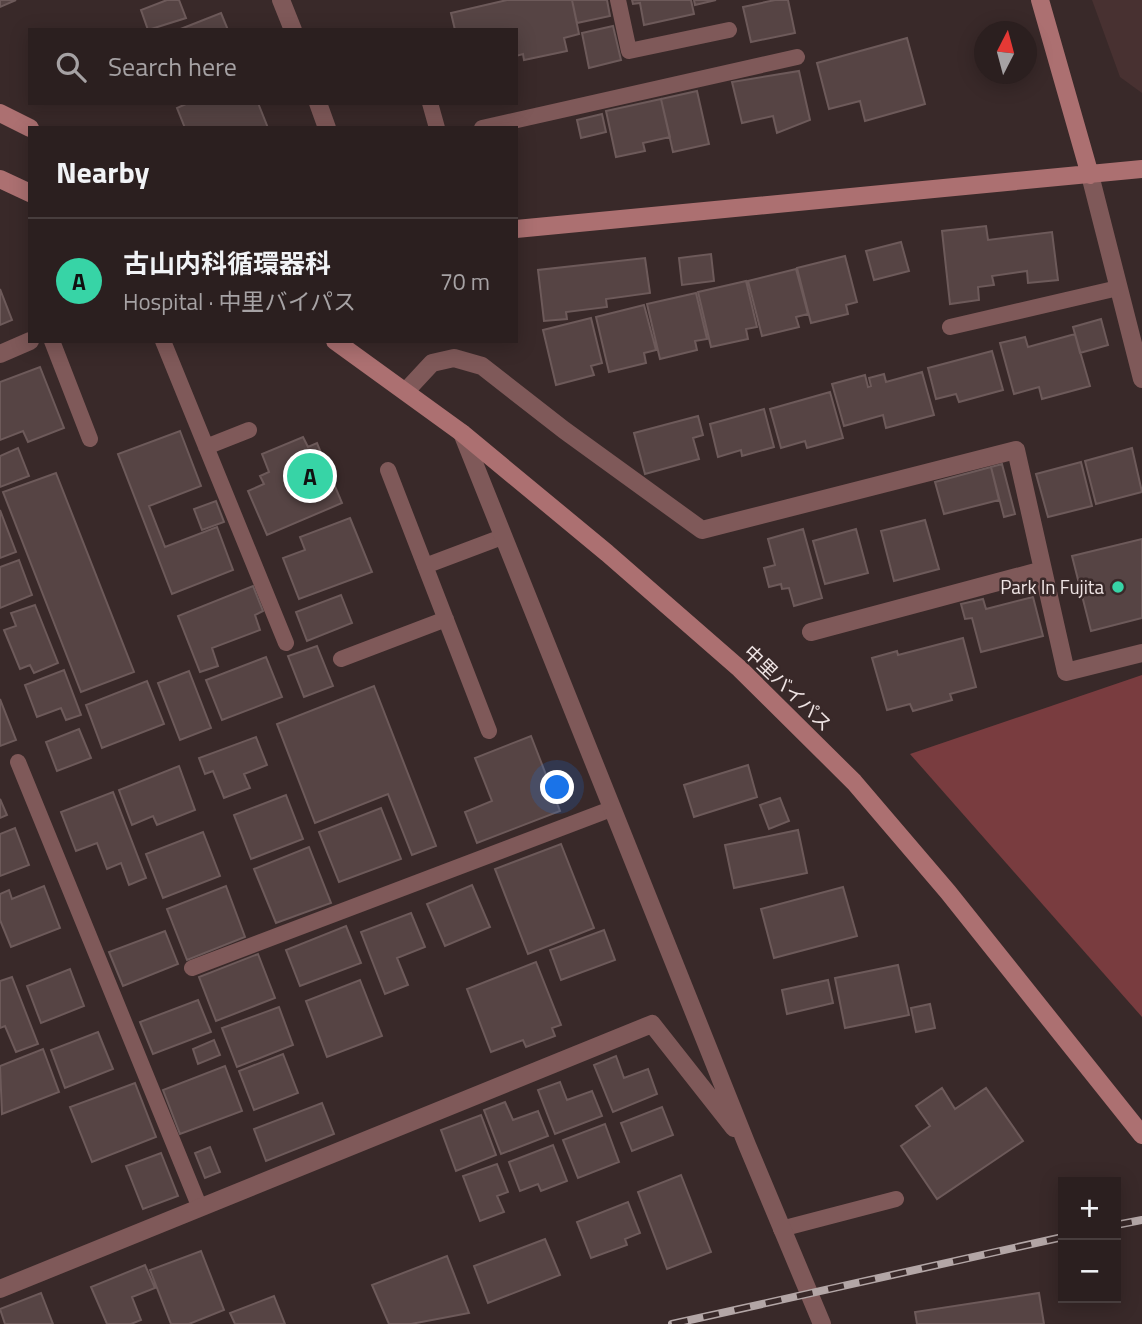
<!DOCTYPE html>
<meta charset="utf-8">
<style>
body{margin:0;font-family:"Titillium Web","Noto Sans JP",sans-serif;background:#332728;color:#f1f3f6}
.controls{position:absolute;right:21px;bottom:21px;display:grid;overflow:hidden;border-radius:0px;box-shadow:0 4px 18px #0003}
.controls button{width:63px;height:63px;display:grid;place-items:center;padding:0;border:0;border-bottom:2px solid #473d3d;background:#2b1f1f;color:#f1f3f6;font:35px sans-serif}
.compass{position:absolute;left:974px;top:21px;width:63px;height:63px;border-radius:50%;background:#2b1f1f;box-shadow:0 4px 18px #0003;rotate:6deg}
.you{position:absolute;left:558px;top:788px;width:24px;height:24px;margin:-18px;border:5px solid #fff;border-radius:50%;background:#1a73e8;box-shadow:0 0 0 10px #1a73e833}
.badge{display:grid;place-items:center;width:46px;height:46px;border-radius:50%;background:#37d4a6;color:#111;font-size:23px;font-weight:700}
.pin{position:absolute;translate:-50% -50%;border:4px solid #fff;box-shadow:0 2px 7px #0006}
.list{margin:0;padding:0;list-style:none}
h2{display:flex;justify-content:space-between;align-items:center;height:91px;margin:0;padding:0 28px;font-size:30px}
h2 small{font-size:23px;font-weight:400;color:#a6a2a4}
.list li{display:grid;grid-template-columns:46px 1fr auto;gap:21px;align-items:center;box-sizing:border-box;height:126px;padding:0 28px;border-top:2px solid #473d3d}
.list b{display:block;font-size:26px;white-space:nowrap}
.list p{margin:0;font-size:23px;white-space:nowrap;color:#a6a2a4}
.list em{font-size:23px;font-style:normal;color:#a6a2a4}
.icon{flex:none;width:38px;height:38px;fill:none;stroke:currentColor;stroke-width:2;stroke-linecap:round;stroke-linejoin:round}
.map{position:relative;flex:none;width:1142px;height:1324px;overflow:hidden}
.search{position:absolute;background:#2b1f1f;box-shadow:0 4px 18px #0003;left:28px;top:28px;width:490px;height:77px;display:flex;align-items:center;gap:18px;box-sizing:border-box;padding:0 24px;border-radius:0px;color:#a6a2a4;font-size:26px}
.panel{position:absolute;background:#2b1f1f;box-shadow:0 4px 18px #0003;left:28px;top:126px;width:490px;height:217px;border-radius:0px}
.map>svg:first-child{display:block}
</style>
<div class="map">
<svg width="1142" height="1324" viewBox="0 0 1142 1324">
<rect width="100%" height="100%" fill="#392929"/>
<!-- built -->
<path fill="#483131" d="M1092,0H1142V93L1120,77Z"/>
<!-- green -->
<path fill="#793c3f" d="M1142,675V1017L910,754Z"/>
<!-- building -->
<path fill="#564444" stroke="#6d5a5a" stroke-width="2" d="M0,0H16L0,7Z
M167,0H179L186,18L148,30L141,10Z
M507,0H572L579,34L564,38L567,51L524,60L523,54L516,56V30H455L451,13Z
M572,0H607L610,16L577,23Z
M632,0H691L694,14L644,25L640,3L633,4Z
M694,0H716L695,5Z
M775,0H788L795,33L751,42L743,7Z
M221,13L228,30H178Z
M613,26L621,60L589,68L582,33Z
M907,38L925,104L865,121L860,101L829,109L817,63Z
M799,71L810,120L777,133L773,116L742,123L732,82Z
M697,91L709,144L673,152L661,99Z
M661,99L670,137L643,143L645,151L616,157L606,111Z
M188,103H258L268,128H185L177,108Z
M602,114L606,132L581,138L577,120Z
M986,226L988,240L1052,232L1058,280L1028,283L1027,271L992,276L994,285L978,287L979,300L950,304L942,231Z
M901,242L909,271L874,280L866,251Z
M711,254L714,281L682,285L679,258Z
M845,256L857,302L846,305L848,314L811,323L797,268Z
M645,258L650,293L606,299L607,307L566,312L567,319L544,321L538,270Z
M796,269L808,314L796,317L799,327L762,336L748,281Z
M746,281L757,327L746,329L748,339L711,347L698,292Z
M0,289L12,320L0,325Z
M696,293L707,339L695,341L697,350L660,359L647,304Z
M644,305L656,350L644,353L646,363L609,372L596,317Z
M591,318L602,363L591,366L594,375L556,385L543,330Z
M1101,319L1108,345L1080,353L1073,327Z
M1075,334L1090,386L1042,399L1039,387L1014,394L1000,343L1025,337L1028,347Z
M992,351L1003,390L959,402L956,394L936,399L928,368Z
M40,367L64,428L28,442L23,431L0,440V382Z
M922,372L934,415L886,428L883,415L844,426L832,384L865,375L868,387L871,386L869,378L884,374L886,382Z
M830,392L843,438L807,448L805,441L781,448L770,409Z
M764,409L774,447L742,456L741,450L718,457L710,424Z
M698,416L703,435L693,438L699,459L645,474L634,433Z
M180,431L201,486L149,506L165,547L217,527L233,570L172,594L118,454Z
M303,437L308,447L317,443L342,503L267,535L248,491L264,484L260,476L269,472L262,454Z
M18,448L29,476L0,487V456Z
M1132,448L1142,492L1096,504L1085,461Z
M1081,462L1092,506L1048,517L1036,474Z
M1002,464L1015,514L1004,517L991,467Z
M991,467L999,500L944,514L935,482Z
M56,473L134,672L81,692L3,492Z
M216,501L224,522L202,530L194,509Z
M0,510L16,552L0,558Z
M350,518L372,572L299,599L283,558L305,550L300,537Z
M925,520L939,569L894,581L881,531Z
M803,529L822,598L794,606L789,588L782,589L781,584L769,587L764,568L775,565L768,539Z
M856,529L868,573L825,584L813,541Z
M1142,539V618L1091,631L1072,556Z
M19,560L32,595L0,608V567Z
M253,586L263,611L255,615L260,630L212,648L218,666L200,672L178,616Z
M341,595L352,623L307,641L296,612Z
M1033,597L1043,636L981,652L972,618L965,619L961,604L983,599L986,609Z
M35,605L58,663L34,673L30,665L20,669L4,630L16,626L11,613Z
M963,638L976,687L950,694L952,700L913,711L910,704L887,710L872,658L897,651L898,655Z
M317,646L333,686L304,697L288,656Z
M266,657L282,697L222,720L206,680Z
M64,670L81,715L66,720L61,708L37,717L25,685Z
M189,671L211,728L180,740L158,683Z
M147,681L164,724L102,748L86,705Z
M374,686L436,846L412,855L388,794L315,823L277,724Z
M0,699L16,740L0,746Z
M79,729L91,758L57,771L46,742Z
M531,736L560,811L477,843L465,812L492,801L475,758Z
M256,737L267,765L244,774L250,788L224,798L213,771L205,774L199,758Z
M748,765L757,797L694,817L684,785Z
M179,766L195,810L157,825L153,816L132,825L119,790Z
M113,792L146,878L129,885L121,863L107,869L97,843L76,851L61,812Z
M286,795L303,839L251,859L234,815Z
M780,798L789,821L769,829L760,805Z
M0,799L7,815L0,818Z
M381,808L401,859L339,882L319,832Z
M15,828L29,865L0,876V834Z
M798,830L807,873L734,888L725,845Z
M203,832L220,876L163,898L146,854Z
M561,844L594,928L528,954L495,869Z
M309,847L331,903L276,923L254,869Z
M472,885L490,927L445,946L427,904Z
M44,886L60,928L11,947L0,920V894L9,890L12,899Z
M226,886L245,937L187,960L167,909Z
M843,887L857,936L774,958L761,909Z
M411,913L425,947L397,958L408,985L385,994L361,932Z
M346,926L361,963L300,986L286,950Z
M604,930L615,960L561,980L550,950Z
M165,931L178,964L123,986L109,952Z
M258,954L275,998L216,1021L199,977Z
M536,962L561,1025L552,1028L555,1036L526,1047L523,1040L491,1052L467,989Z
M898,965L909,1015L845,1028L835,978Z
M70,969L84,1006L41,1023L27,986Z
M12,977L38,1044L16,1052L5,1026L0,1028V981Z
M360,980L382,1036L327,1057L306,1001Z
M828,980L833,1003L787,1014L782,990Z
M198,1000L211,1032L153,1054L140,1022Z
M930,1004L935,1028L916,1032L911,1008Z
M279,1007L293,1045L237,1067L222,1028Z
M98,1032L113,1069L65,1088L51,1050Z
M214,1040L220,1055L198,1064L193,1049Z
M43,1049L59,1092L2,1114L0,1066Z
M283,1054L298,1093L254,1110L239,1071Z
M616,1056L624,1078L648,1069L657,1094L613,1112L594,1065Z
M225,1066L242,1111L180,1134L163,1090Z
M560,1082L567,1100L592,1091L602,1116L555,1134L538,1090Z
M135,1083L156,1137L92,1162L70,1107Z
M942,1088L955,1109L986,1088L1023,1141L937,1199L901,1146L930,1126L916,1106Z
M505,1102L513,1120L538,1111L548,1136L501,1154L484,1110Z
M322,1103L334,1134L266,1161L254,1129Z
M662,1107L673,1135L632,1151L621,1123Z
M481,1115L496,1155L456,1171L441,1130Z
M605,1124L619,1162L578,1178L563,1140Z
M553,1145L567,1181L541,1191L538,1184L520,1191L509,1162Z
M210,1147L220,1172L205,1178L195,1153Z
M161,1153L178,1196L143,1209L126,1166Z
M497,1164L508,1192L497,1196L504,1212L480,1221L463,1176Z
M681,1175L711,1252L667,1269L638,1192Z
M628,1202L640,1233L625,1239L627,1245L591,1258L577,1222Z
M545,1239L560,1275L488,1303L474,1266Z
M201,1251L224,1310L189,1324H171L150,1270Z
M447,1256L469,1313L411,1324H389L372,1285Z
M145,1265L155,1288L132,1297L141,1320L131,1324H107L91,1287Z
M41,1293L53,1324H5L0,1309Z
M1039,1293L1044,1324H917L915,1312Z
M274,1296L285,1324H235L230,1313Z"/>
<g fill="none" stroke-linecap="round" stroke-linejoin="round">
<!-- lane -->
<path stroke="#7f5959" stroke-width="16" d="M618,0L629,51L729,30
M430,103L437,128
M482,128L797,57
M950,327L1118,288
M52,341L90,439
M163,341L286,643
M206,447L249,430
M388,470L489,731
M425,566L502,537
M341,659L446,619
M18,762L200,1208
M192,968L611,809
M781,1229L896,1199"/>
<!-- street -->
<path stroke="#7f5959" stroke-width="18" d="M281,0L293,30
M318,103L327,128
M1090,175L1142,379
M0,354L30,341
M406,391L432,363L454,358L482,366L564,430L702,530L1016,450L1066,672L1142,653
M462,433L747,1145L822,1324
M811,632L1043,570
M0,1289L652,1024L734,1128"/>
<!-- secondary -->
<path stroke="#ac7071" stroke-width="18" d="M1040,0L1090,175
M0,113L30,128
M0,179L30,193
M516,229L1142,169
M335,341L462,433L607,553L740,669L854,782L948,892L1142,1135"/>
<defs>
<path id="rail" d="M1116,1225L1142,1220
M672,1324L1063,1237"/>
</defs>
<!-- rail casing -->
<use href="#rail" stroke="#b3a6a6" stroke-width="8"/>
<!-- rail -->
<use href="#rail" stroke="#392929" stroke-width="5" stroke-dasharray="16" stroke-linecap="butt"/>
</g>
<!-- markers -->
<circle fill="#37d4a6" stroke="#392929" stroke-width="2.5" cx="1118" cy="587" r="7"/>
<g text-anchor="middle" stroke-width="5" stroke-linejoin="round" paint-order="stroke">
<!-- poi labels -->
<g font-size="19" fill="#efe4e4" stroke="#392929" text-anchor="end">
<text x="1104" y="594">Park In Fujita</text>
</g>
<!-- street labels -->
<g font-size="19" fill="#efe4e4" stroke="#392929">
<text transform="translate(788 688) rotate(44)" y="7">中里バイパス</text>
</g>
</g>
</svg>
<div class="controls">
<button>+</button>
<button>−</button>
</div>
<svg class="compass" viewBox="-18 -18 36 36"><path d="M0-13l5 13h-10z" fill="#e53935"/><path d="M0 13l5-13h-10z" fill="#a6a2a4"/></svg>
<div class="you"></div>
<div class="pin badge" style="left:310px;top:476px">A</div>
<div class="search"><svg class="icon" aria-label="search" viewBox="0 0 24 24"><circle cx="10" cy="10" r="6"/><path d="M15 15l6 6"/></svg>Search here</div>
<section class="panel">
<h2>Nearby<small></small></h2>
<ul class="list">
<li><span class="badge">A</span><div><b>古山内科循環器科</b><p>Hospital · 中里バイパス</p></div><em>70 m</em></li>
</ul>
</section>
</div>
